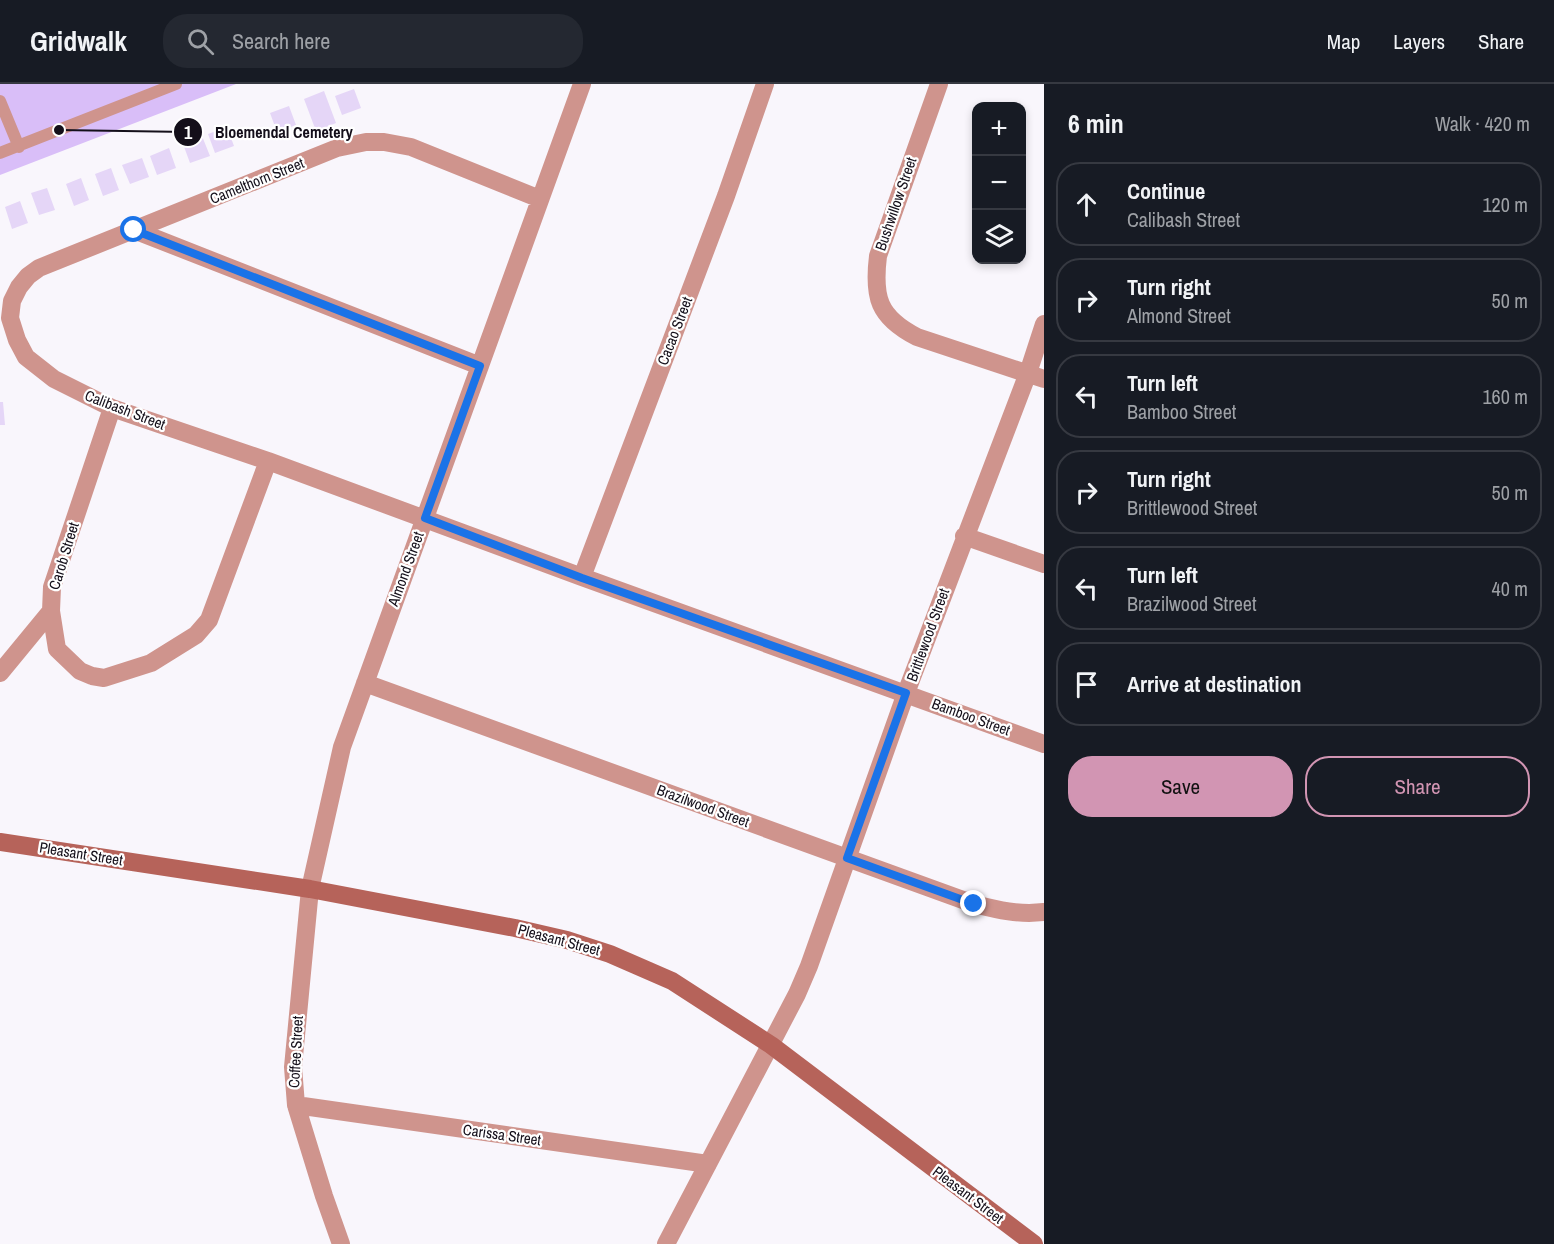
<!DOCTYPE html>
<meta charset="utf-8">
<style>
body{margin:0;font-family:"Archivo Narrow",sans-serif;background:#242831;color:#f1f3f6}
.controls{position:absolute;right:18px;top:18px;display:grid;overflow:hidden;border-radius:12px;box-shadow:0 3px 9px #0003}
.controls button{width:54px;height:54px;display:grid;place-items:center;padding:0;border:0;border-bottom:2px solid #363941;background:#171b24;color:#f1f3f6;font:30px sans-serif}
.stop{position:absolute;width:18px;height:18px;margin:-14px;border:4px solid #1a73e8;border-radius:50%;background:#fff}
.stop.end{background:#1a73e8;border-color:#fff;box-shadow:0 2px 6px #0008}
.list{margin:0;padding:0;list-style:none}
h2{display:flex;justify-content:space-between;align-items:center;height:78px;margin:0;padding:0 24px;font-size:26px}
h2 small{font-size:20px;font-weight:400;color:#9ea1a6}
.list li{display:grid;grid-template-columns:39px 1fr auto;gap:18px;align-items:center;box-sizing:border-box;height:84px;margin:0 12px 12px;padding:0 12px;border:2px solid #363941;border-radius:24px}
.list b{display:block;font-size:22px;white-space:nowrap}
.list p{margin:0;font-size:20px;white-space:nowrap;color:#9ea1a6}
.list em{font-size:20px;font-style:normal;color:#9ea1a6}
.actions{display:flex;gap:12px;padding:18px 24px}
.actions a{flex:1;padding:14px 0;border:2px solid #d295b3;border-radius:24px;text-align:center;font-size:21px;color:#d295b3}
.actions .main{background:#d295b3;color:#111}
.icon{flex:none;width:33px;height:33px;fill:none;stroke:currentColor;stroke-width:2;stroke-linecap:round;stroke-linejoin:round}
.map{position:relative;flex:none;width:1044px;height:1160px;overflow:hidden}
header{display:flex;align-items:center;gap:36px;box-sizing:border-box;height:84px;padding:0 30px;background:#171b24;border-bottom:2px solid #363941}
header strong{font-size:28px}
nav{display:flex;gap:33px;margin-inline-start:auto;font-size:21px}
.search{width:420px;height:54px;background:#242831;display:flex;align-items:center;gap:15px;box-sizing:border-box;padding:0 21px;border-radius:24px;color:#9ea1a6;font-size:22px}
main{display:flex}
aside{flex:1;background:#171b24}
.map>svg:first-child{display:block}
</style>
<header>
<strong>Gridwalk</strong>
<div class="search"><svg class="icon" aria-label="search" viewBox="0 0 24 24"><circle cx="10" cy="10" r="6"/><path d="M15 15l6 6"/></svg>Search here</div>
<nav><a>Map</a><a>Layers</a><a>Share</a></nav>
</header>
<main>
<div class="map">
<svg width="1044" height="1160" viewBox="0 0 1044 1160">
<rect width="100%" height="100%" fill="#f9f6fc"/>
<!-- green -->
<path fill="#d9bef8" d="M0,0H236L0,91Z"/>
<!-- building -->
<path fill="#e5d6f7" d="M354,5L361,24L342,31L335,12Z
M324,7L336,39L316,47L304,15Z
M289,22L296,41L277,48L270,29Z
M227,43L234,62L215,69L208,50Z
M202,52L210,72L190,79L183,60Z
M169,64L176,84L157,91L150,72Z
M142,74L149,93L130,100L122,81Z
M111,84L119,106L103,112L95,90Z
M81,94L89,116L74,122L66,100Z
M47,104L55,126L39,131L31,109Z
M20,117L28,139L12,145L5,123Z
M0,318H3L5,341H0Z"/>
<g fill="none" stroke-linecap="round" stroke-linejoin="round">
<!-- lane -->
<path stroke="#cf948d" stroke-width="12" d="M0,17L19,63
M0,69L176,0"/>
<!-- street -->
<path stroke="#cf948d" stroke-width="18" d="M939,0L878,172C873,213 878,233 917,253L1044,295
M540,115L411,63L384,58H366L337,64L39,184L28,192L19,203L12,217L10,234L17,256L26,273L54,295L112,324L268,377L582,493L1044,660
M134,146L480,282
M112,324L52,503L51,527L57,565L80,587L92,592L104,594L151,579L196,551L209,536L268,377
M964,452L1044,480
M582,493L726,112L765,0
M0,589L51,527
M365,599L974,820C998,826 1019,831 1044,828
M296,1021L708,1080
M341,1160L324,1112L296,1021L293,983L310,805L342,663L582,0
M666,1160L797,910L809,882L906,609L1028,289L1044,240"/>
<!-- secondary -->
<path stroke="#b6635a" stroke-width="18" d="M0,758L310,805L515,844L567,856L610,870L672,897L771,961L1034,1160"/>
</g>
<g fill="none" stroke-linecap="round" stroke-linejoin="round">
<!-- route -->
<path stroke="#1a73e8" stroke-width="8" d="M134,146L480,282L425,434L582,494L906,609L847,774L974,820"/>
</g>
<g text-anchor="middle" stroke-width="4.5" stroke-linejoin="round" paint-order="stroke">
<!-- street labels -->
<g font-size="15" fill="#140f1a" stroke="#fff">
<text transform="translate(257 97) rotate(-22)" y="5">Camelthorn Street</text>
<text transform="translate(896 120) rotate(-71)" y="5">Bushwillow Street</text>
<text transform="translate(675 247) rotate(-69)" y="5">Cacao Street</text>
<text transform="translate(125 326) rotate(21)" y="5">Calibash Street</text>
<text transform="translate(64 472) rotate(-73)" y="5">Carob Street</text>
<text transform="translate(406 485) rotate(-70)" y="5">Almond Street</text>
<text transform="translate(928 551) rotate(-70)" y="5">Brittlewood Street</text>
<text transform="translate(971 633) rotate(20)" y="5">Bamboo Street</text>
<text transform="translate(703 722) rotate(20)" y="5">Brazilwood Street</text>
<text transform="translate(81 770) rotate(9)" y="5">Pleasant Street</text>
<text transform="translate(559 856) rotate(15)" y="5">Pleasant Street</text>
<text transform="translate(296 968) rotate(-87)" y="5">Coffee Street</text>
<text transform="translate(502 1051) rotate(8)" y="5">Carissa Street</text>
<text transform="translate(968 1111) rotate(37)" y="5">Pleasant Street</text>
</g>
</g>
<!-- callouts -->
<path fill="none" stroke="#140f1a" stroke-width="2" d="M59 46L188 48"/>
<g fill="#140f1a" stroke="#fff" stroke-width="2">
<circle cx="59" cy="46" r="6"/>
<circle cx="188" cy="48" r="15"/>
</g>
<g font-size="18" text-anchor="middle" font-weight="bold" fill="#fff">
<text x="188" y="55">1</text>
</g>
<g font-size="16" text-anchor="middle" font-weight="bold" fill="#140f1a" stroke="#fff" stroke-width="4.5" stroke-linejoin="round" paint-order="stroke">
<text x="284" y="54">Bloemendal Cemetery</text>
</g>
</svg>
<div class="controls">
<button>+</button>
<button>−</button>
<button><svg class="icon" aria-label="layers" viewBox="0 0 24 24"><path d="M12 4l9 5-9 5-9-5zM3 14l9 5 9-5"/></svg></button>
</div>
<div class="stop" style="left:134px;top:146px"></div>
<div class="stop end" style="left:974px;top:820px"></div>
</div>
<aside>
<h2>6 min<small>Walk · 420 m</small></h2>
<ul class="list">
<li><svg class="icon" aria-label="ahead" viewBox="0 0 24 24"><path d="M12 20V5M6 11l6-6 6 6"/></svg><div><b>Continue</b><p>Calibash Street</p></div><em>120 m</em></li>
<li><svg class="icon" aria-label="right" viewBox="0 0 24 24"><path d="M7 20v-9h11M14 6l5 5-5 5"/></svg><div><b>Turn right</b><p>Almond Street</p></div><em>50 m</em></li>
<li><svg class="icon" aria-label="left" viewBox="0 0 24 24"><path d="M17 20v-9H6M10 6l-5 5 5 5"/></svg><div><b>Turn left</b><p>Bamboo Street</p></div><em>160 m</em></li>
<li><svg class="icon" aria-label="right" viewBox="0 0 24 24"><path d="M7 20v-9h11M14 6l5 5-5 5"/></svg><div><b>Turn right</b><p>Brittlewood Street</p></div><em>50 m</em></li>
<li><svg class="icon" aria-label="left" viewBox="0 0 24 24"><path d="M17 20v-9H6M10 6l-5 5 5 5"/></svg><div><b>Turn left</b><p>Brazilwood Street</p></div><em>40 m</em></li>
<li><svg class="icon" aria-label="arrive" viewBox="0 0 24 24"><path d="M6 21V4h12l-3 4 3 4H6"/></svg><div><b>Arrive at destination</b></div></li>
</ul>
<div class="actions"><a class="main">Save</a><a>Share</a></div>
</aside>
</main>
